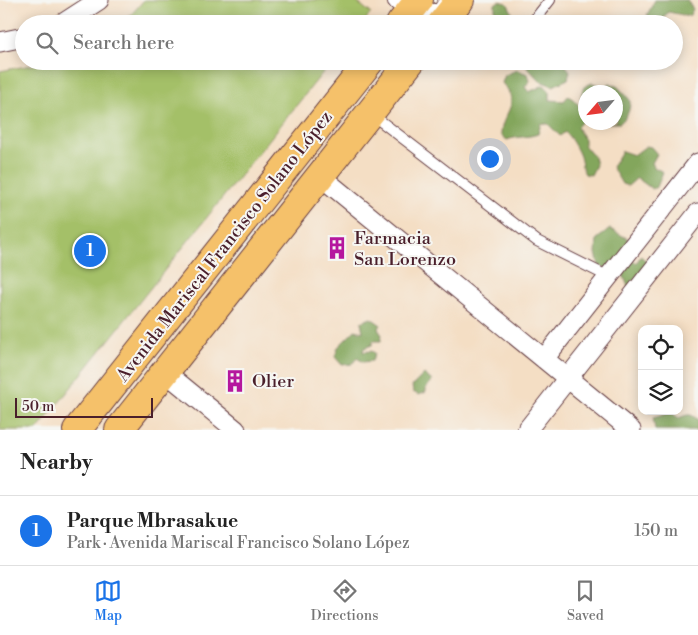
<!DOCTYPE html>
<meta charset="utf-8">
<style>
body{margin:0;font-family:"Libre Bodoni",serif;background:#f6f6f6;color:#222}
.controls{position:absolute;right:15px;bottom:15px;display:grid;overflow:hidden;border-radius:10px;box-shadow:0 2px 12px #0003}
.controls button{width:45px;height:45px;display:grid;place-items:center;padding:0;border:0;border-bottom:1px solid #e0e0e0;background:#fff;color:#222;font:25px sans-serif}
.compass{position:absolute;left:578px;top:85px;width:45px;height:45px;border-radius:50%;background:#fff;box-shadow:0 2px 12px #0003;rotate:242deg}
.scale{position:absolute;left:15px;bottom:12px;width:138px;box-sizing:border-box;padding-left:5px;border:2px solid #4a1f2b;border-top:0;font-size:14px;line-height:18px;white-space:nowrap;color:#4a1f2b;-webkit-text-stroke:4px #f6f6f2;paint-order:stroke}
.you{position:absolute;left:489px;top:158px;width:18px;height:18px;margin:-12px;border:4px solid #fff;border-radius:50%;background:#1a73e8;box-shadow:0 0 0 8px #1a73e833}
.badge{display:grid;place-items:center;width:32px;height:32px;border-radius:50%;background:#1a73e8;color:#fff;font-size:16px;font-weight:700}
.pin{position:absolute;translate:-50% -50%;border:2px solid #fff;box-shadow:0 1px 5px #0006}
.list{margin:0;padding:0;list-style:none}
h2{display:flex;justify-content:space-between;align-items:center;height:65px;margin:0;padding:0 20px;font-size:21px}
h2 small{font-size:16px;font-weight:400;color:#767676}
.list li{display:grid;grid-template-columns:32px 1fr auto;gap:15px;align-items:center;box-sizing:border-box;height:70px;padding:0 20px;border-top:1px solid #e0e0e0}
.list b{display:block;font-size:19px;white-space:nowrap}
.list p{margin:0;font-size:16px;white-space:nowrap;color:#767676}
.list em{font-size:16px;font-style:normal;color:#767676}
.icon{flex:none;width:28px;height:28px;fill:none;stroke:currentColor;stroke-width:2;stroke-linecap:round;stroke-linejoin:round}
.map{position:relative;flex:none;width:698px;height:430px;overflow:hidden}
.search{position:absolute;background:#fff;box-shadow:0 2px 12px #0003;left:15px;right:15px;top:15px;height:55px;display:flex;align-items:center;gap:12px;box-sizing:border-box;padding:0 18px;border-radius:28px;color:#767676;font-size:19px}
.sheet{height:135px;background:#fff}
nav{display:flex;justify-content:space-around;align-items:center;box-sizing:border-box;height:70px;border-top:1px solid #e0e0e0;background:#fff;font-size:14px;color:#767676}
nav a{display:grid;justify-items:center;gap:2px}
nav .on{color:#1a73e8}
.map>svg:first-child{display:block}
</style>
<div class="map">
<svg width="698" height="430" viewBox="0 0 698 430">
<rect width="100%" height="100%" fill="#f6f6f2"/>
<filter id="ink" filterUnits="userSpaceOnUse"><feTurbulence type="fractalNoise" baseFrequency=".02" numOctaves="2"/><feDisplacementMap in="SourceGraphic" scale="10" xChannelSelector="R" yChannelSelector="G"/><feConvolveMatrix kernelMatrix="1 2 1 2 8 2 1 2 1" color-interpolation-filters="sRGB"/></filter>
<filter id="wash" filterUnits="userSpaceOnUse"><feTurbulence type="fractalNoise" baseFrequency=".0096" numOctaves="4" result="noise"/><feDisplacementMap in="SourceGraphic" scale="20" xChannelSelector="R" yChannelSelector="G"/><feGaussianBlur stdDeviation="1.12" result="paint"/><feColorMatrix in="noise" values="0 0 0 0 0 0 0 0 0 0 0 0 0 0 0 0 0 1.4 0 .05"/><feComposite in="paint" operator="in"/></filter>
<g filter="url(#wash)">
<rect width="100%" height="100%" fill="#f4dec4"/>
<!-- green -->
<path fill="#a4c068" stroke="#77704a" d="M144,0H354L371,13L362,24H123Z
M53,61H332L37,430H0V71Z"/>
<!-- forest -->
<path fill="#83a65c" stroke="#666244" d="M655,0H687L693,9L690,15L688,16L668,12L660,22L655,24L647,15Z
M499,1L507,3L512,12L510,24H499L495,19V4Z
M529,61H562L570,71L568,79L553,86L540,81L527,67Z
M517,70L528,74L530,81L525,87L529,92L544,85L550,92V100L564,101L568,96C578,101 582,109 583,120L577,127L584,139V145L594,157L596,165L591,175L585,174C581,167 582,161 579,154C576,147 570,137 565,132L560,136L548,124L541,123L538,134C527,138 517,136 507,140L501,135C501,112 523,106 502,83L505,75Z
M592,83L605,86L610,83L618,87L630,100C630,110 628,116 620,123H599L616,122V92H586L585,117C580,105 579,98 584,87Z
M646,146L651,147L657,154L652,163L655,168L663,172L657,187L652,189L637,178L628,186L622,184L612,167L622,151L634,155Z
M610,229L632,241L631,260L636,263L641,256L652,268L628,287L623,274L599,266L596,253L597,239Z
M371,318L381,325L378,329L382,335L381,341H373L372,345L364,348L363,352L371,351L375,353L372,361L363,362L357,358L352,364L342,365L335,357L338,347L355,330L363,332L361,322Z
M424,374L432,381L426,388V392L419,395L413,392L412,386Z
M671,413L679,418C688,414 691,413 698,420V430H655L653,418Z"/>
</g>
<g filter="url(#ink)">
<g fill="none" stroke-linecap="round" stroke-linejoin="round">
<defs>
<path id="service" d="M531,24L550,0
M370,113L537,241L609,277"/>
<path id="minor" d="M397,0L410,11L448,15L445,7
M62,24L99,0
M0,42L24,37
M319,175L631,430
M544,359L698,163
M165,372L236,430
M527,430L698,213"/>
<path id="primary" d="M400,24L419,0
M441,24L460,0
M77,430L370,61
M119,430L411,61"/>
</defs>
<!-- service casing -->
<use href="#service" stroke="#643c42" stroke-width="12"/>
<!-- minor casing -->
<use href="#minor" stroke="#643c42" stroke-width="21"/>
<!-- primary casing -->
<use href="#primary" stroke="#643c42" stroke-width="30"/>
<!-- service -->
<use href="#service" stroke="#fff" stroke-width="10"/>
<!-- minor -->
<use href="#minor" stroke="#fff" stroke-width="19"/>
<!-- primary -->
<use href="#primary" stroke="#f5c16b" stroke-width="28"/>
</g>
</g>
<!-- icons -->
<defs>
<symbol id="building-bare" viewBox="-9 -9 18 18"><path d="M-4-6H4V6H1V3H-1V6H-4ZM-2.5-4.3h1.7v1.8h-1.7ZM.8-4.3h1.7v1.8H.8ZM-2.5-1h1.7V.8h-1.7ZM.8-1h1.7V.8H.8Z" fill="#b5179e" stroke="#f6f6f2" stroke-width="2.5" paint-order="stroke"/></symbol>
</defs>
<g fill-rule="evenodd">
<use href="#building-bare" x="321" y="232" width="32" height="32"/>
<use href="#building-bare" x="219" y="365" width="32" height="32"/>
</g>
<g text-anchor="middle" stroke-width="4" stroke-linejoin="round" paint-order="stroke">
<!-- poi labels -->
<g font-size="18" fill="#4a1f2b" stroke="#f6f6f2" text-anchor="start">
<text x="354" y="244">Farmacia<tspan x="354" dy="21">San Lorenzo</tspan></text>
<text x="252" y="387">Olier</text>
</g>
<!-- street labels -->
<g font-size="18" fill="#4a1f2b" stroke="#f6f6f2">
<text transform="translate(224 246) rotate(-52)" y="6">Avenida Mariscal Francisco Solano López</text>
</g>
</g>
</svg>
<div class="controls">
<button><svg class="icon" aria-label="locate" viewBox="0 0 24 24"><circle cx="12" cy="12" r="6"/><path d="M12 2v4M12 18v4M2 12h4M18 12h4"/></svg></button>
<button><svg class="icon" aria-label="layers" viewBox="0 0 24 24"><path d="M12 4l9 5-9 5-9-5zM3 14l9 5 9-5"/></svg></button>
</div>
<svg class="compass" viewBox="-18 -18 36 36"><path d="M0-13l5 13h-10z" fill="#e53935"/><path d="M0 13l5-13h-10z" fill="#767676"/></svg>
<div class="scale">50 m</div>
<div class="you"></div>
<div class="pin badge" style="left:90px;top:251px">1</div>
<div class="search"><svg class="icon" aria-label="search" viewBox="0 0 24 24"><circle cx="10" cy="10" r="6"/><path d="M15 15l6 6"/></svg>Search here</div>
</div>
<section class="sheet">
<h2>Nearby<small></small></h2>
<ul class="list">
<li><span class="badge">1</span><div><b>Parque Mbrasakue</b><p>Park · Avenida Mariscal Francisco Solano López</p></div><em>150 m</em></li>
</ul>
</section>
<nav>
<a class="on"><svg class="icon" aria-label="map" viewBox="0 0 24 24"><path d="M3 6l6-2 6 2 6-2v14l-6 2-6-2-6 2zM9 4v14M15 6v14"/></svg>Map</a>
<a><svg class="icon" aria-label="directions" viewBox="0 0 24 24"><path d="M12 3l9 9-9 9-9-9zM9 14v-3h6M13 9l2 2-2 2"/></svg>Directions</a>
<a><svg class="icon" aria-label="saved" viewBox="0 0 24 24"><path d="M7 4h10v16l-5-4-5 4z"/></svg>Saved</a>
</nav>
